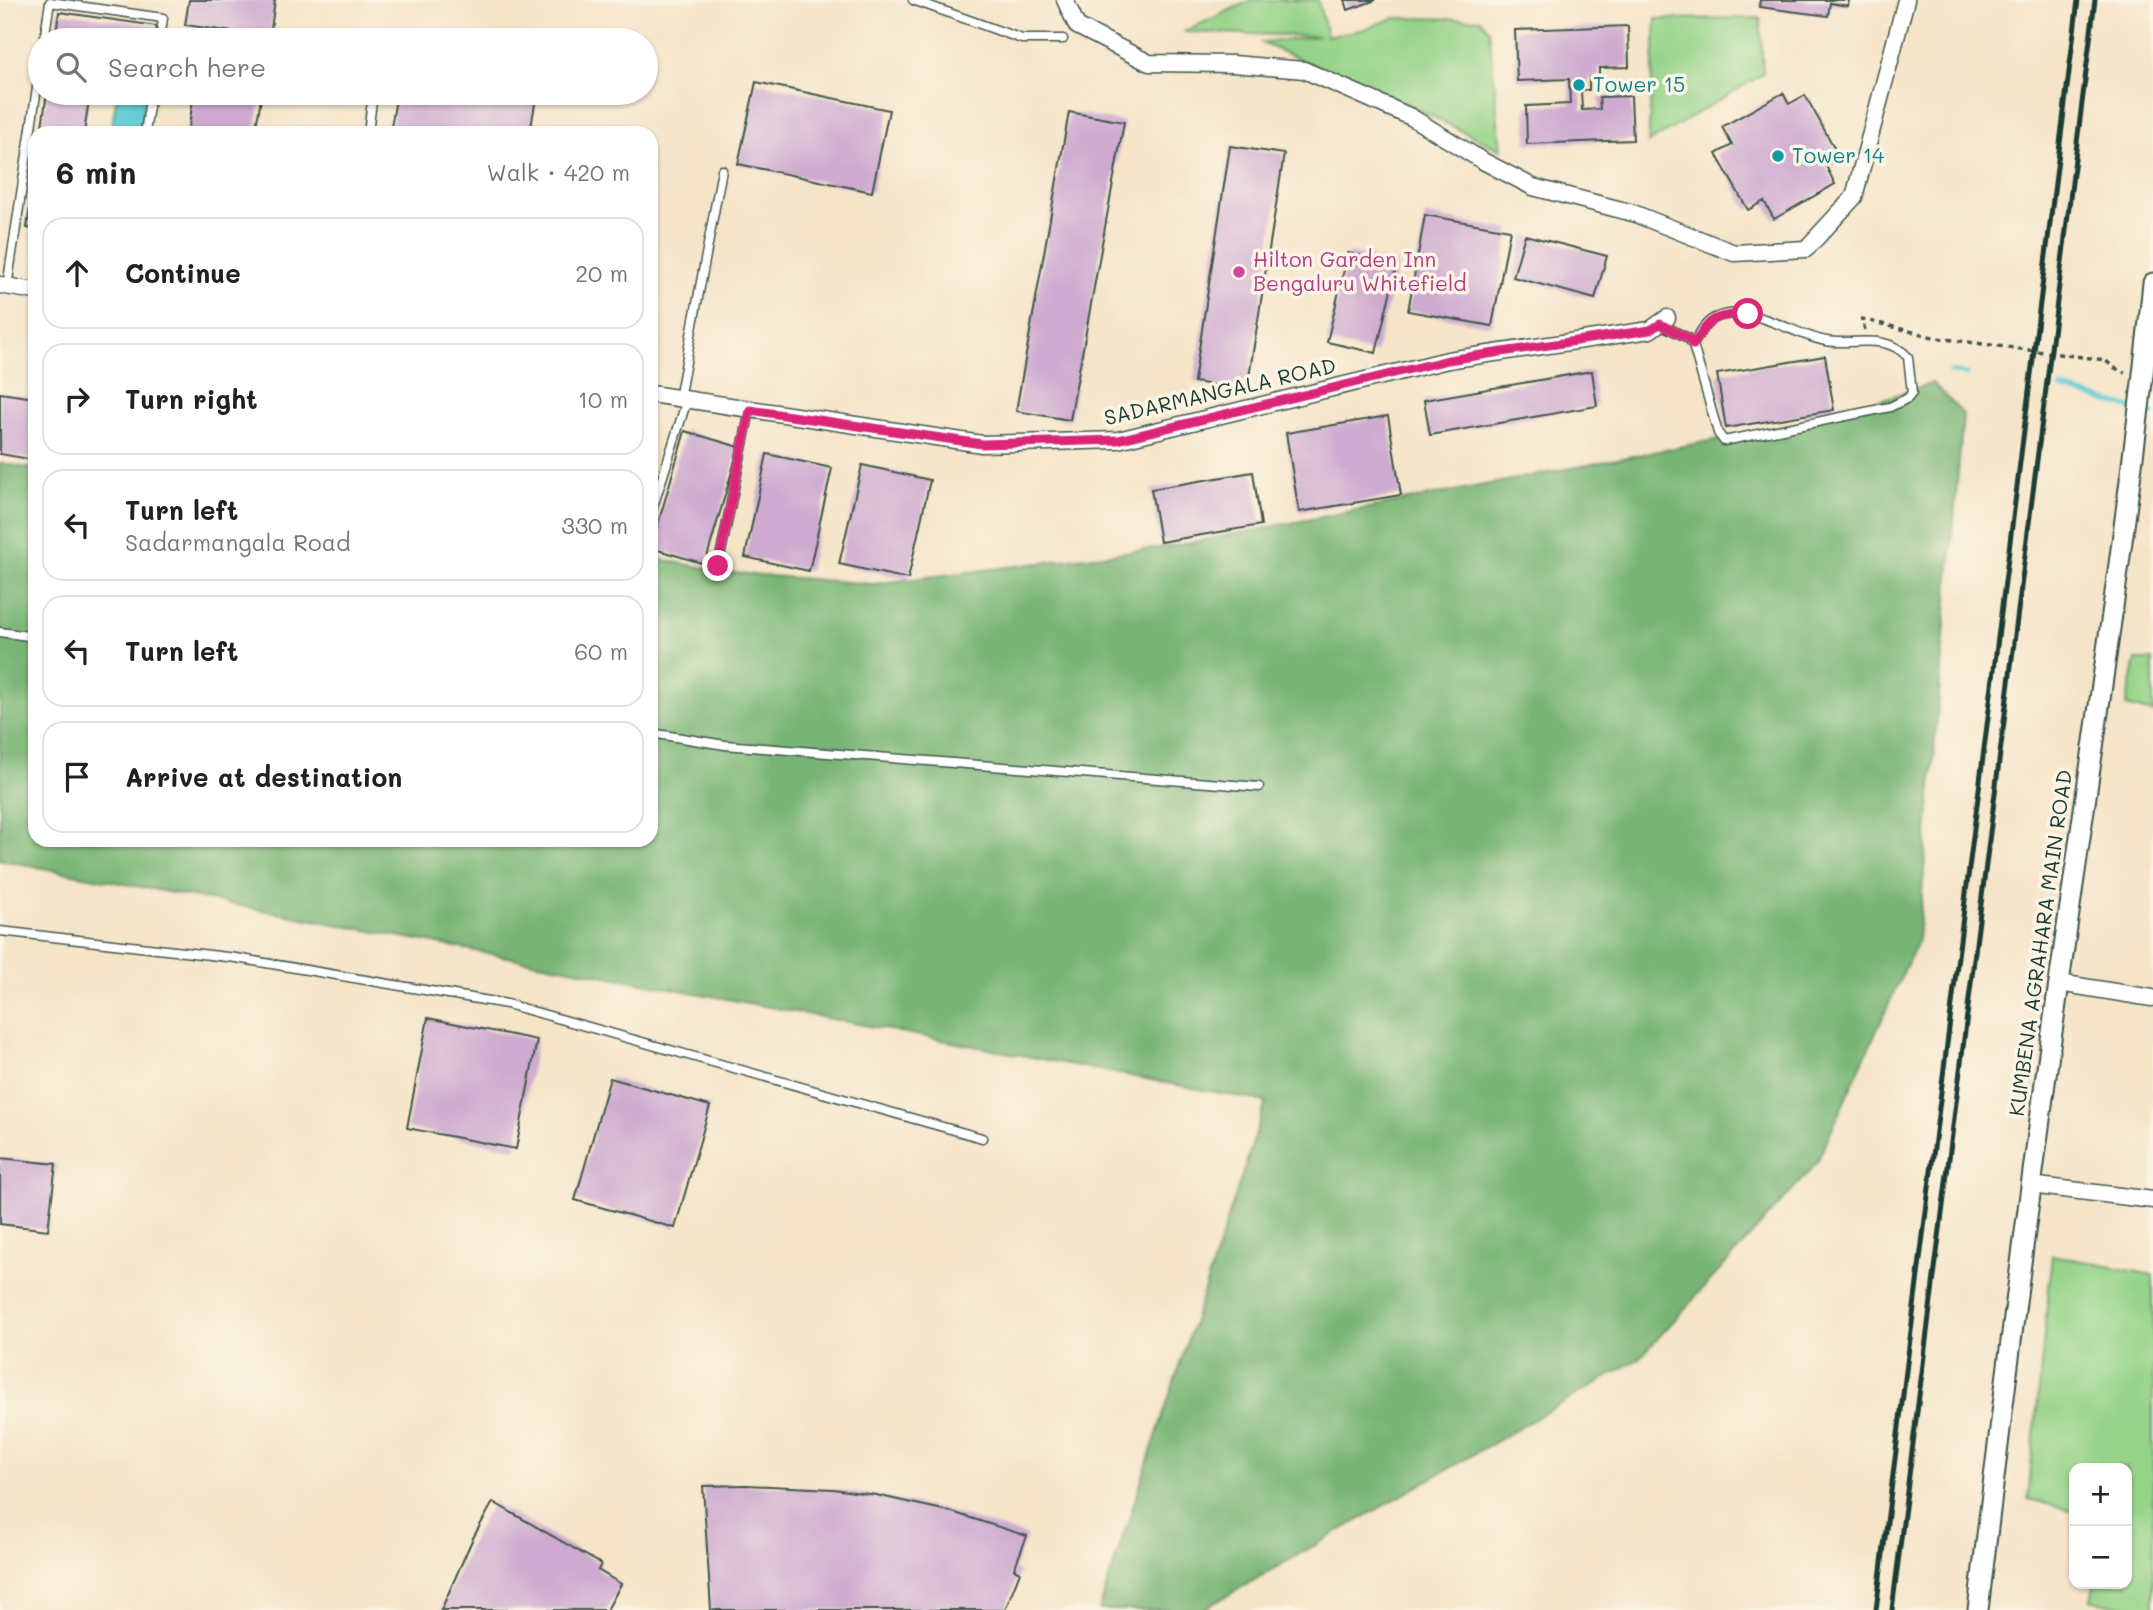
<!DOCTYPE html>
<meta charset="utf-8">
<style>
body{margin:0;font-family:Mali,sans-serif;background:#f6f6f6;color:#202124}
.controls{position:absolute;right:21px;bottom:21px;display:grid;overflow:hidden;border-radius:14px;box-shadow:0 2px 5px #0004}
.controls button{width:63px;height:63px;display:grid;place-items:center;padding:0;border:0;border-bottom:2px solid #e0e0e0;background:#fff;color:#202124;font:35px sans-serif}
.stop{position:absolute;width:21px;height:21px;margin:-16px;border:5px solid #db2777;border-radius:50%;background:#fff}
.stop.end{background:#db2777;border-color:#fff;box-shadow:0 2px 7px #0008}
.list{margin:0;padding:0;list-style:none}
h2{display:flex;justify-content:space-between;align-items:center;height:91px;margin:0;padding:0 28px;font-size:30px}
h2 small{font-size:23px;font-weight:400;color:#757577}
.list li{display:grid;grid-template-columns:46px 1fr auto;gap:21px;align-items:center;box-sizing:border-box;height:112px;margin:0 14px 14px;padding:0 14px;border:2px solid #e0e0e0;border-radius:21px}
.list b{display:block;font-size:26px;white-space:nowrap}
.list p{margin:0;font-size:23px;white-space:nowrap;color:#757577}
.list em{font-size:23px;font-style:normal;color:#757577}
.icon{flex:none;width:38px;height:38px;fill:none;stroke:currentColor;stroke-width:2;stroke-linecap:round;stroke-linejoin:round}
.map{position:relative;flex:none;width:2153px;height:1610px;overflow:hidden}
.search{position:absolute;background:#fff;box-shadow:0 2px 5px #0004;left:28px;top:28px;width:630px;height:77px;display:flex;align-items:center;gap:18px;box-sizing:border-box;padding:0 24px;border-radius:38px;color:#757577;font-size:26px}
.panel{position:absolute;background:#fff;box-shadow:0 2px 5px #0004;left:28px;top:126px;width:630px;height:721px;border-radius:21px}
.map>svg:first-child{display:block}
</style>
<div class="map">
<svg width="2153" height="1610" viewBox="0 0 2153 1610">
<rect width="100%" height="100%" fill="#fcf5e5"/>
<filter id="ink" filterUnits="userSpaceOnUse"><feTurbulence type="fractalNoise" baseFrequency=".0143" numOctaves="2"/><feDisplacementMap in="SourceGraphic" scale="14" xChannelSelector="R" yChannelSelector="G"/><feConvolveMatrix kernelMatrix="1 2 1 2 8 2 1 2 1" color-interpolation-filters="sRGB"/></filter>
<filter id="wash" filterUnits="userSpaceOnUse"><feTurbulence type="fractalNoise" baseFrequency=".00686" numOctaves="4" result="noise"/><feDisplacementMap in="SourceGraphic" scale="28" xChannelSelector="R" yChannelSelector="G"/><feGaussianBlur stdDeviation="1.57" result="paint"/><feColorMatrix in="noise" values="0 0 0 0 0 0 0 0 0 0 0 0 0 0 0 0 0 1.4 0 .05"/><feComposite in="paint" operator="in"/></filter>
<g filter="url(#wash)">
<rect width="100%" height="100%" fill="#f5e4c8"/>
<!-- green -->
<path fill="#95d389" stroke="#5a885e" stroke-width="2" d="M1251,0H1318L1327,36L1361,30L1394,18L1480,19L1489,30L1501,150L1413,107L1262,43L1319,36L1184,32Z
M1760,18L1763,74L1648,143L1656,19Z
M2136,660H2153V713L2126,706Z
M2052,1255L2153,1275V1610H2136L2091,1600L2094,1584H2127V1468H2074V1511L2028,1499Z"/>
<!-- forest -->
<path fill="#78b575" stroke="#4c7954" stroke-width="2" d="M1933,383L1963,414L1918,940L1816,1164L1639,1359L1202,1610H1099L1266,1102L0,860V463L35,469V840H651V558L735,573L873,584L1173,546L1822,419Z"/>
<!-- water -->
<path fill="#5dcad2" stroke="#3e8483" stroke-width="2" d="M117,93H146L140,133H111Z"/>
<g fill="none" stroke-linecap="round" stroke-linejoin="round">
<!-- stream -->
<path stroke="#5dcad2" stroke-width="5" d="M1951,372L1966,374
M2061,388L2153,414"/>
</g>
<g id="blocks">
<!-- building -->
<path fill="#ceaad0" d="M189,0H275L270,37L185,25Z
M1345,0H1376L1348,10Z
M1760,0H1849L1848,6L1830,3L1828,16L1759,7Z
M59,12L157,26L155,40H55Z
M1628,26L1629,67L1599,68V77H1589V90H1581L1582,110L1600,109L1599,97L1631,96L1633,140L1527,144L1526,106L1570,104L1569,79L1517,81L1515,30Z
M756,82L889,110L872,192L738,164Z
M47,93H90L84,133H41Z
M194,93H262L255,133H188Z
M397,93H502L536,98L530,133H390Z
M1783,93L1789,104L1805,95L1840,158L1826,166L1835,184L1774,219L1764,201L1748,210L1716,154L1732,145L1722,127Z
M1069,112L1124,122L1070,420L1016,411Z
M1230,146L1284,154L1247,390L1194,382Z
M33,186L35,187V229L27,228Z
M1425,215L1510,230L1492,326L1408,311Z
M1525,235L1607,256L1595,299L1513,277Z
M1348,253L1397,264L1376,353L1327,342Z
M1825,356L1834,410L1726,428L1717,374Z
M1592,371L1597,406L1430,435L1424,400Z
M0,393L35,398V460L0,454Z
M1388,416L1401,495L1299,512L1286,433Z
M685,431L739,447L705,564L651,548Z
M767,454L832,468L809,571L745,557Z
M862,465L930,480L908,579L839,564Z
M1253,472L1261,525L1160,542L1151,489Z
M428,1018L537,1040L516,1149L407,1128Z
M610,1078L710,1106L675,1228L575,1200Z
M0,1158L56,1164L48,1230L0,1224Z
M746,1485L833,1489L876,1495L952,1512L1027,1536L1014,1569L1020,1572L1005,1610H711L703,1486Z
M493,1502L601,1564L598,1570L621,1584L607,1610H441L473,1538Z"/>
</g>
</g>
<g filter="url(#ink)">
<use href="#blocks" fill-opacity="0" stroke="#3f564a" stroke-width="2"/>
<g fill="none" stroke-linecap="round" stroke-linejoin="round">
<defs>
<path id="service" d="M913,0L1022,39H1063
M44,40L50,2L163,18L160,40
M145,133L151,93
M368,133L373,93
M7,287L40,68
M1660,324L1688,338L1693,345L1718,433L1724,441L1890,407L1908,398L1912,393L1908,357C1885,332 1855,346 1826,341C1793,335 1751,303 1717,317C1705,321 1699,335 1693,345
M679,399L722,170
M651,513L687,400
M718,567L750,410
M0,632L35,637
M651,733L725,745L1259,787
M0,931L236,958L507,1004L982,1138"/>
<path id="minor" d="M1065,0L1077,26L1149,63L1233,64L1304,70L1411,117L1483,161L1533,187L1633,213L1734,253L1806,249L1854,197L1906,0
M0,285L35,291
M651,394L982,444L1118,440L1448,360L1650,330L1667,318
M2059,983L2152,998
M2030,1185L2153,1200"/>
<path id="tertiary" d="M1978,1610C2003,1401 2029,1192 2059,983C2092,750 2129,517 2153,283"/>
</defs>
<!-- service casing -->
<use href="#service" stroke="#3f564a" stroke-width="11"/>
<!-- minor casing -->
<use href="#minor" stroke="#3f564a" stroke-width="19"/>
<!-- tertiary casing -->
<use href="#tertiary" stroke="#3f564a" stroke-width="23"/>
<!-- path -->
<path stroke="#3f564a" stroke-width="3.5" stroke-dasharray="5 5" stroke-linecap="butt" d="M1865,330L1862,319L1937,338L2105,360L2113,367L2125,373"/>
<!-- service -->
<use href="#service" stroke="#fff" stroke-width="8"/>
<!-- minor -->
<use href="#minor" stroke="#fff" stroke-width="16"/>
<!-- tertiary -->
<use href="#tertiary" stroke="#fff" stroke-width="19"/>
<!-- rail -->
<path stroke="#1f3d34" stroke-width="5" d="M1876,1610L2078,0
M1892,1610L2095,0"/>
</g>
</g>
<g fill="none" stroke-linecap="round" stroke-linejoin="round" filter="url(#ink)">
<!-- route -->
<path stroke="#db2777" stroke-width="9" d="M718,566L750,410L982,444L1118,440L1448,360L1650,330L1660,324L1688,338L1693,345C1712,316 1713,316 1748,314"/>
</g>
<!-- markers -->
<g fill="#0f9aa8" stroke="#fcf5e5" stroke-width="2.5">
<circle cx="1579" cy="85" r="7"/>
<circle cx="1778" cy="156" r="7"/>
</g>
<circle fill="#d1479c" stroke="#fcf5e5" stroke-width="2.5" cx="1239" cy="272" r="7"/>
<g text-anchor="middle" stroke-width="7" stroke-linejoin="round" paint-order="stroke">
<!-- culture labels -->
<g font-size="21" fill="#0d838f" stroke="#fcf5e5" text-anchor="start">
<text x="1593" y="92">Tower 15</text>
<text x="1792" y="163">Tower 14</text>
</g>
<!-- hotel labels -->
<g font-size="21" fill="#b23c85" stroke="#fcf5e5" text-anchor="start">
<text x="1253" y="267">Hilton Garden Inn<tspan x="1253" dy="24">Bengaluru Whitefield</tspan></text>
</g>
<!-- street labels -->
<g font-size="21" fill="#1f3d34" stroke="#fcf5e5">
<text transform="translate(1220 392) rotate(-13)" y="7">SADARMANGALA ROAD</text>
<text transform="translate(2041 943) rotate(-82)" y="7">KUMBENA AGRAHARA MAIN ROAD</text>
</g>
</g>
</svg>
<div class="controls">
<button>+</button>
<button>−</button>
</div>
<div class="stop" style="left:1748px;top:314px"></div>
<div class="stop end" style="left:718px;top:566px"></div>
<div class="search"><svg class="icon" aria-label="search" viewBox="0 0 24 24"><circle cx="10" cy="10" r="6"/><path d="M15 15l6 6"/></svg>Search here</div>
<section class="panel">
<h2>6 min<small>Walk · 420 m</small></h2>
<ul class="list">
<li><svg class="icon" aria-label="ahead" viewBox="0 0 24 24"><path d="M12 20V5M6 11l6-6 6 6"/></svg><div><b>Continue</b></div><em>20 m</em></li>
<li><svg class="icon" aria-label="right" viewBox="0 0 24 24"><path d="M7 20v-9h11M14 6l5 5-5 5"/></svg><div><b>Turn right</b></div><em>10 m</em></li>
<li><svg class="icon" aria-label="left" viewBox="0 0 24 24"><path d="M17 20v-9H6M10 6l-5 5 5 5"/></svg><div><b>Turn left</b><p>Sadarmangala Road</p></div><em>330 m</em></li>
<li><svg class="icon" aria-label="left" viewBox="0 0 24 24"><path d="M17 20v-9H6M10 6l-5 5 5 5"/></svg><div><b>Turn left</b></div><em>60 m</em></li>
<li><svg class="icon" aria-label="arrive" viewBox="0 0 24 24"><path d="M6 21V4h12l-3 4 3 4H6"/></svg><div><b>Arrive at destination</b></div></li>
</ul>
</section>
</div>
